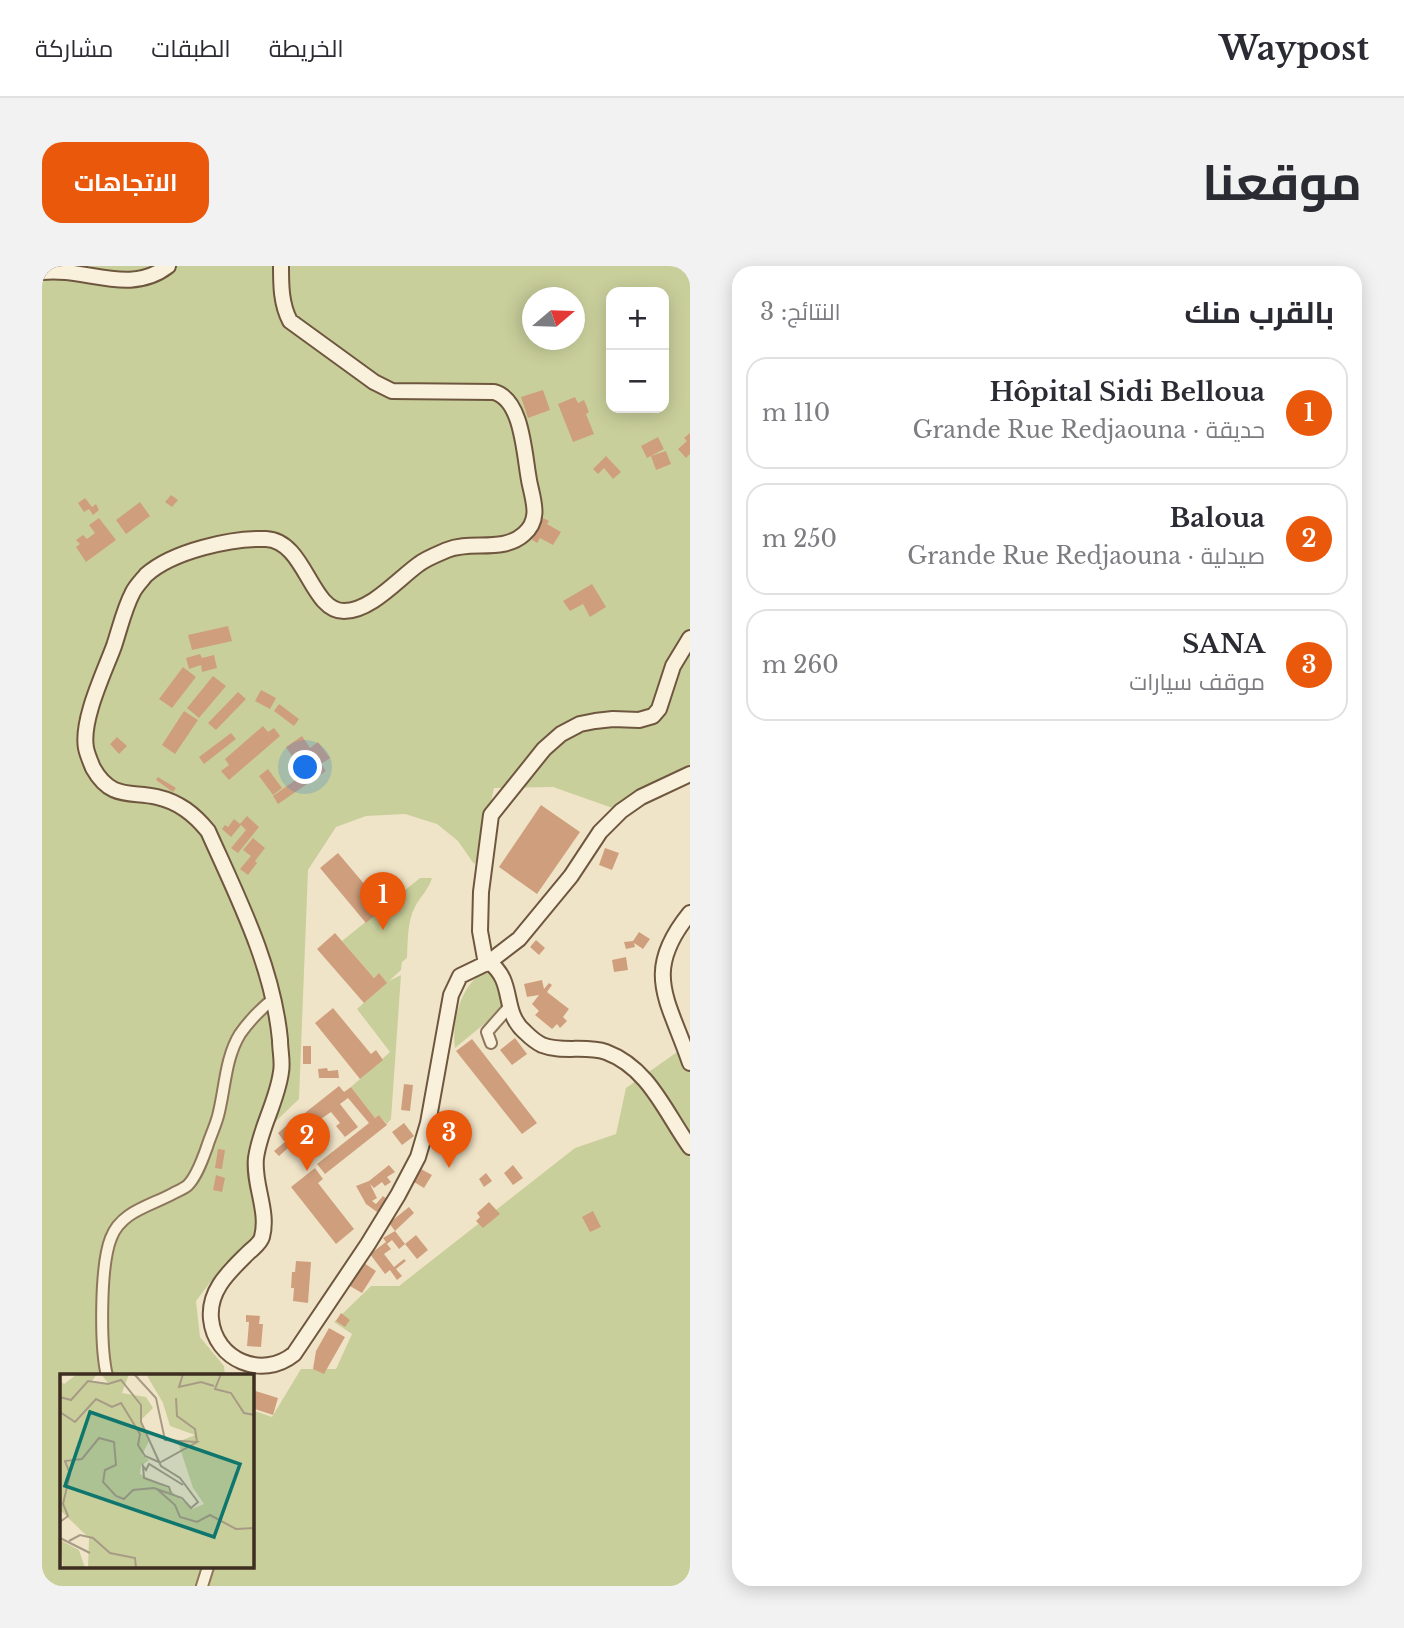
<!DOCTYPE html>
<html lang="ar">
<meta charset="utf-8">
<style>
body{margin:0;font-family:"Libre Baskerville",Cairo,serif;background:#f2f2f3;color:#2b2b33;direction:rtl}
.controls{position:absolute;right:21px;top:21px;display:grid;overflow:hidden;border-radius:14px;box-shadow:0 4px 18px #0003}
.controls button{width:63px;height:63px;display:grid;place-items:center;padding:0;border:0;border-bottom:2px solid #e1e1e2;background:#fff;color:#2b2b33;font:35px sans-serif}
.compass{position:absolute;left:480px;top:21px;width:63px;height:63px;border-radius:50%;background:#fff;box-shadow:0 4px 18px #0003;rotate:71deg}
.you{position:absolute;left:264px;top:502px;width:24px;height:24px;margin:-18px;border:5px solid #fff;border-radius:50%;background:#1a73e8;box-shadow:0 0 0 10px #1a73e833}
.badge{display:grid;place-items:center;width:46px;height:46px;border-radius:50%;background:#ea580c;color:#fff;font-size:23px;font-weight:700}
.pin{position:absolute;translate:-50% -58px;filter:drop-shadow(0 2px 4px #0008)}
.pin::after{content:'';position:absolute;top:37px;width:24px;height:21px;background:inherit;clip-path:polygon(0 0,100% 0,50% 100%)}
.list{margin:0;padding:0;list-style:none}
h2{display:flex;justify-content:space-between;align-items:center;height:91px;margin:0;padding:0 28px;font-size:30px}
h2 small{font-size:23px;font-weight:400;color:#7c7c81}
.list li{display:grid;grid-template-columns:46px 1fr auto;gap:21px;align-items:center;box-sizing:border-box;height:112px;margin:0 14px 14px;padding:0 14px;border:2px solid #e1e1e2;border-radius:21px}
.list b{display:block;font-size:26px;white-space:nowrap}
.list p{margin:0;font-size:23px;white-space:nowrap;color:#7c7c81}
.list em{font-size:23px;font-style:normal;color:#7c7c81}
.map{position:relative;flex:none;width:648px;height:1320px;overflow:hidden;direction:ltr;border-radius:21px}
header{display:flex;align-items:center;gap:42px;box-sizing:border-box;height:98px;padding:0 35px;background:#fff;border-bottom:2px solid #e1e1e2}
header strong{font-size:33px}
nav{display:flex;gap:38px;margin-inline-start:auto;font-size:24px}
.intro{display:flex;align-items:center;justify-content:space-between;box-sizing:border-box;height:168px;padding:0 42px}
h1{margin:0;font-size:49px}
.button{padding:18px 32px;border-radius:21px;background:#ea580c;color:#fff;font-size:24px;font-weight:700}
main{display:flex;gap:42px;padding:0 42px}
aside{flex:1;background:#fff;border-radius:21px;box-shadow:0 4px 18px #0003}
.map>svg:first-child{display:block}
</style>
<header>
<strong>Waypost</strong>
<nav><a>الخريطة</a><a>الطبقات</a><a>مشاركة</a></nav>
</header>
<div class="intro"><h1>موقعنا</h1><a class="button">الاتجاهات</a></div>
<main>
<aside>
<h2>بالقرب منك<small>النتائج: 3</small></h2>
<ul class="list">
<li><span class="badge">1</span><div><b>Hôpital Sidi Belloua</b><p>حديقة · Grande Rue Redjaouna</p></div><em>110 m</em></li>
<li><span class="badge">2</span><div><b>Baloua</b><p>صيدلية · Grande Rue Redjaouna</p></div><em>250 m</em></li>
<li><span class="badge">3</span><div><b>SANA</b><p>موقف سيارات</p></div><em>260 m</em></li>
</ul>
</aside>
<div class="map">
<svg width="648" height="1320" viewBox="0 0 648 1320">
<rect width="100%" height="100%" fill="#f0e4c8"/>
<!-- green -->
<path fill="#c9cf9b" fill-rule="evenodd" d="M0,0H648V508L579,545L511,521L452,522L437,592L432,598L416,575L395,558L363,548L324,550L294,561L266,604L257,833L208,880L216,972L183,997L154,1035L158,1071L182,1100L183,1110H19V1301H210V1144L230,1151L259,1103H294L310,1068L292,1056L329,1020H357L533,882L574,868L584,822L648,777V1320H0ZM569,26H622V142H569ZM491,32H533V74H491Z
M378,612H390C387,623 378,631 373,641C365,656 366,675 365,692L360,696L359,704L347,715L359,709L349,853L345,858L337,849L333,852L309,821L348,786L315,743L344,717L337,708L332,712L300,675Z
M442,706C457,708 459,727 464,740L413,782C409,757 419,718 442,706Z"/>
<!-- building -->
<path fill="#cf9f7d" d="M501,124L508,144L486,152L479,131Z
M533,131L536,137L542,134L547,146L544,148L552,168L531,176L516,138Z
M648,167V188L644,192L636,183L645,175L642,172Z
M616,171L622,183L605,192L599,180Z
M624,185L629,198L614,204L609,190Z
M564,190L579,206L571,213L562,202L556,208L551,203Z
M129,229L136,234L130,241L123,236Z
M43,232L50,241L54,238L57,244L51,249L47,243L42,246L36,237Z
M98,236L108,250L84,268L74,254Z
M57,252L74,274L44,296L34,281L38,278L34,274L41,269L45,273L53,267L47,259Z
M501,252L507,255L505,258L519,266L511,279L498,272L495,277L489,273Z
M550,318L564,341L548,351L541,338L528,345L521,335Z
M186,360L190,375L150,384L146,369Z
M158,388L160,392L172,389L175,402L160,406L159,399L147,403L144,392Z
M141,401L154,411L130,442L117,433Z
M171,410L184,420L157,452L145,442Z
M219,424L234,432L228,443L213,435Z
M196,426L204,433L174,464L166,457Z
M237,438L257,453L252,460L232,445Z
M142,445L156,454L133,488L120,479Z
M221,460L226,466L232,462L238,470L187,514L179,505L187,499L183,493Z
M189,467L194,473L162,498L157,491Z
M260,470L268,482L276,476L288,492L279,498L284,505L236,538L231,530L262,508L244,481Z
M75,471L85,480L77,488L68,478Z
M226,503L240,522L231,529L217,510Z
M116,511L134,522L131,526L114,514Z
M499,539L538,566L495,628L457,601Z
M205,550L217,561L196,587L189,582L204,564L199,559L189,571L180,563L183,559L186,561L192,553L198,558Z
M211,572L223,582L213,595L215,597L206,609L198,603L209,590L201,584Z
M563,582L577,587L570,604L557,599Z
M296,587L334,632L339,627L347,637L324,657L278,602Z
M597,666L608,673L601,683L592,677L593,681L584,683L582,676L591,675Z
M293,667L332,712L337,707L345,717L322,737L275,683Z
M494,674L503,682L497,689L488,681Z
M584,691L586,704L572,706L570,694Z
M500,714L502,723L507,717L510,719L505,726L527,743L521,751L525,755L518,762L515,758L510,763L493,749L497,745L490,738L497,729L485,731L482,718Z
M291,742L329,788L334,784L341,794L318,813L273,757Z
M473,772L485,788L470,799L458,784Z
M430,773L495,857L480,868L414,785Z
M261,780H269V798H261Z
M285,802L286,805L296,804L297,812H277L276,803Z
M362,818L371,819L368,845L359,844Z
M297,820L302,826L309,821L333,852L337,849L345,859L283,908L275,898L327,857L306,832L298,838L316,861L303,871L294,860L298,857L289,846L273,857L286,874L276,882L254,854Z
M250,855L256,863L242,875L236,867Z
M362,857L372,870L360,879L350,866Z
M250,870L254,875L237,890L232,885Z
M176,883L183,884L180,903L173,902Z
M347,899L353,906L345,911L349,916L343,920L340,916L332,922L328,918L335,932L330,935L334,938L341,930L346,934L335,946L324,938L314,920L327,915Z
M471,899L481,912L471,919L462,907Z
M273,902L281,913L276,917L312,963L294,978L249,921Z
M379,903L390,909L382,922L372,916Z
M444,907L450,915L442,921L437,913Z
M174,909L183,912L180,926L171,924Z
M447,936L458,948L441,962L434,955L438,951L435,947Z
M367,941L372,947L353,965L363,978L357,983L350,974L345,978L349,983L342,988L352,1001L362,993L364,995L354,1003L360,1010L355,1014L348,1004L343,1008L328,988L344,976L341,972L353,965L347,957Z
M551,945L559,961L548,966L540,951Z
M374,969L386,984L375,993L363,978Z
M254,995L269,996L266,1037L251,1035L252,1022H249L250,1006H253Z
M322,997L334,1005L320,1027L308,1020Z
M299,1047L308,1054L303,1061L294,1055Z
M204,1049L218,1050L217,1058H221L219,1081L205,1080L207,1056H204Z
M287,1062L303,1071L282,1108L271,1103L274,1085Z
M210,1124L236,1132L231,1149L210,1142Z"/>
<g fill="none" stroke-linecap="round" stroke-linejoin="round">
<defs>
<path id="street" d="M449,777L445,766L468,740
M65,1110C58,1081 58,999 69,972C79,945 109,940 132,927C136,925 143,922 146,919C155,910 161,892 165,881C168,871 173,861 176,850C183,824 183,792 198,768C207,755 219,743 231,733
M160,1320L166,1301"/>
<path id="secondary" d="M239,0C239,19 239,38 248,55L332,116L350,125L452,126C482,134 482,193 488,219C492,237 498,254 482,268C461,287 429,274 405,284C396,288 385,292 377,298C356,313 329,345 302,345C268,345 264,275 224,273C189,272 131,285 104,309C100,314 94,320 91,326C82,343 78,362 72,380C62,407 39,454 44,482C45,488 49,497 51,502C69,534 88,525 115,531C137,536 152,548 166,565C196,632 231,700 238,774C238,785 241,796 239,806C235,836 218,862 214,892C211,918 227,945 220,971C218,978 211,982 206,987C188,1005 166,1024 169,1053C173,1094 220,1114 252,1088L326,978L356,929L376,891L386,857L409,729L418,710L447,696L477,673L529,610L558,566L579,545L599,531L648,508
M0,6C44,1 87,30 126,0
M648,647C599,707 627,734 648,797
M447,696C474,716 459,746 483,766C487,770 494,776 500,779C520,787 544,779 564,786C607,802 623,846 648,881
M444,698L438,665L439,626L449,549L502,483L519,468L538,458L553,455L571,453L597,454L611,450L617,443L631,400L648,372"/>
</defs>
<!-- street casing -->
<use href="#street" stroke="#8d765c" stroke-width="14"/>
<!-- secondary casing -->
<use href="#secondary" stroke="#6f573f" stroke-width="18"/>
<!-- street -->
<use href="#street" stroke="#faf1dc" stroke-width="10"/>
<!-- secondary -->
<use href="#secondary" stroke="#faf1dc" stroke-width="14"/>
</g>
<!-- overview -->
<g transform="translate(18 1108)">
<rect width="194" height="194" fill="#f0e4c8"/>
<path d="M17,0H37L32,7L48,9L41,0H69L62,19L86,23L93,34L81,46L89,67L82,81L89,86L81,92L80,100L109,115L132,135L144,130L133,114L118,68L135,61L110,52L103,29L86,0H194V194H28L29,164L0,136V7L4,10ZM0,166L19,176L25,194H3Z" fill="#c9cf9b"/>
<path fill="none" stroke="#a89b85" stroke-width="2" d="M74,0L96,24L105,66L137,68L101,88M123,0L119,13L141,8L154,12M161,0L155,15L171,19L184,39L195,41M0,23L11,26L28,7L48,10L61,6L81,31V48L101,92L120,104L138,128L131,134L122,124L94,114L73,116L64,125L56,122L43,108L45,96L56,91L54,68L39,64L22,85L5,87L10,100L3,130L8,142L0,148M116,24L117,42L135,55L137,68M0,38L15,48L36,25L52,33L61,29L80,60L78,71L85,82L101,89M97,115L115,131L120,143L137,148L150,141L176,155L195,154M111,119L109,113L84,104L83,92L86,96L89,90L123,111M0,164L30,179M9,167L20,161L33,164L50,179L75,184L76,194"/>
<path fill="#0f766e" fill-opacity="0.15" stroke="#0f766e" stroke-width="3.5" d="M30,38L180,90L154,163L5,112Z"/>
<rect width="194" height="194" fill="none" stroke="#3d2e20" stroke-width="3.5"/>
</g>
</svg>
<div class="controls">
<button>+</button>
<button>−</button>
</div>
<svg class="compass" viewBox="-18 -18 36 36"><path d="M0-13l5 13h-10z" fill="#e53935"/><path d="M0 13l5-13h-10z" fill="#7c7c81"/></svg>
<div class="you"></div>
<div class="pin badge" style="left:341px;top:664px">1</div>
<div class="pin badge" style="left:265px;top:905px">2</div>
<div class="pin badge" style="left:407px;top:902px">3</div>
</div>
</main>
